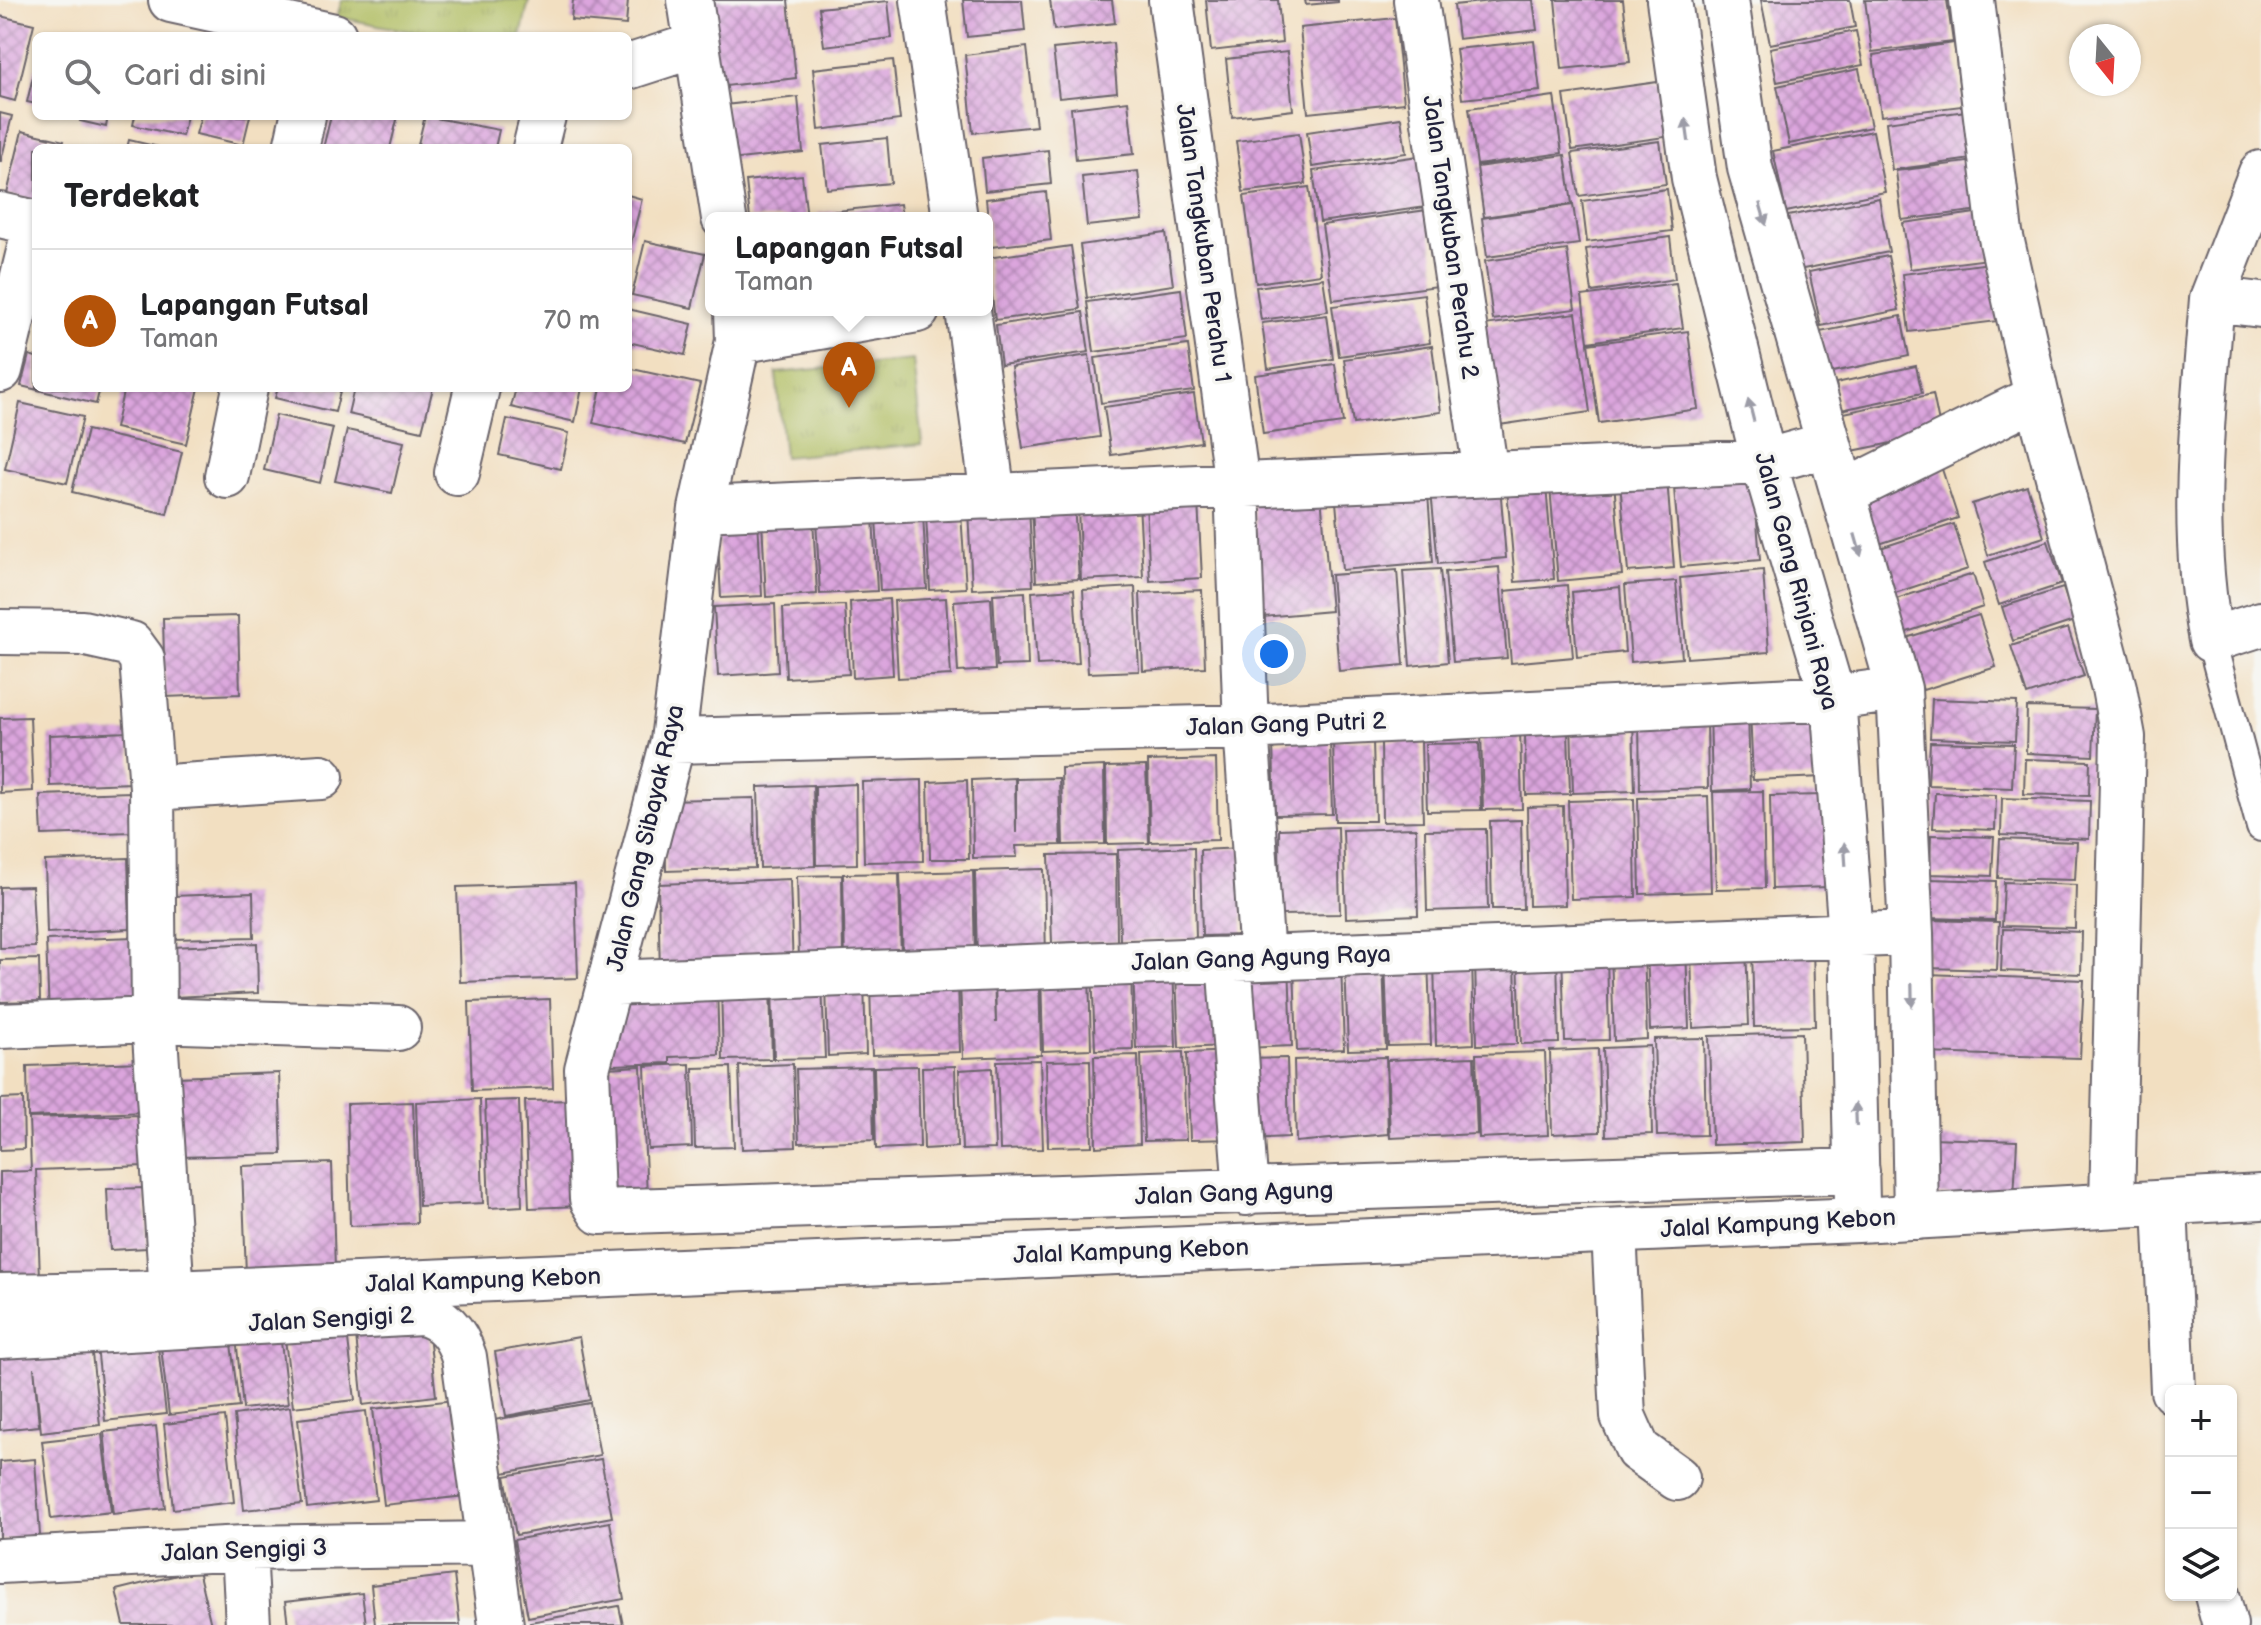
<!DOCTYPE html>
<html lang="id">
<meta charset="utf-8">
<style>
body{margin:0;font-family:"Balsamiq Sans",sans-serif;background:#f6f6f6;color:#202124}
.controls{position:absolute;right:24px;bottom:24px;display:grid;overflow:hidden;border-radius:12px;box-shadow:0 2px 6px #0004}
.controls button{width:72px;height:72px;display:grid;place-items:center;padding:0;border:0;border-bottom:2px solid #e0e0e0;background:#fff;color:#202124;font:40px sans-serif}
.compass{position:absolute;left:2069px;top:24px;width:72px;height:72px;border-radius:50%;background:#fff;box-shadow:0 2px 6px #0004;rotate:162deg}
.you{position:absolute;left:1274px;top:654px;width:28px;height:28px;margin:-20px;border:6px solid #fff;border-radius:50%;background:#1a73e8;box-shadow:0 0 0 12px #1a73e833}
.badge{display:grid;place-items:center;width:52px;height:52px;border-radius:50%;background:#b45309;color:#fff;font-size:26px;font-weight:700}
.pin{position:absolute;translate:-50% -66px;filter:drop-shadow(0 2px 4px #0008)}
.pin::after{content:'';position:absolute;top:42px;width:28px;height:24px;background:inherit;clip-path:polygon(0 0,100% 0,50% 100%)}
.popup{position:absolute;left:705px;top:212px;width:288px;height:104px;box-sizing:border-box;display:grid;place-content:center;border-radius:12px;background:#fff;filter:drop-shadow(0 2px 6px #0005);font-size:26px;white-space:nowrap;color:#757577}
.popup b{font-size:30px;color:#202124}
.popup::after{content:'';position:absolute;left:50%;top:100%;margin-left:-16px;border:16px solid transparent;border-top-color:#fff}
.list{margin:0;padding:0;list-style:none}
h2{display:flex;justify-content:space-between;align-items:center;height:104px;margin:0;padding:0 32px;font-size:34px}
h2 small{font-size:26px;font-weight:400;color:#757577}
.list li{display:grid;grid-template-columns:52px 1fr auto;gap:24px;align-items:center;box-sizing:border-box;height:144px;padding:0 32px;border-top:2px solid #e0e0e0}
.list b{display:block;font-size:30px;white-space:nowrap}
.list p{margin:0;font-size:26px;white-space:nowrap;color:#757577}
.list em{font-size:26px;font-style:normal;color:#757577}
.icon{flex:none;width:44px;height:44px;fill:none;stroke:currentColor;stroke-width:2;stroke-linecap:round;stroke-linejoin:round}
.map{position:relative;flex:none;width:2261px;height:1625px;overflow:hidden}
.search{position:absolute;background:#fff;box-shadow:0 2px 6px #0004;left:32px;top:32px;width:600px;height:88px;display:flex;align-items:center;gap:20px;box-sizing:border-box;padding:0 28px;border-radius:12px;color:#757577;font-size:30px}
.panel{position:absolute;background:#fff;box-shadow:0 2px 6px #0004;left:32px;top:144px;width:600px;height:248px;border-radius:12px}
.map>svg:first-child{display:block}
</style>
<div class="map">
<svg width="2261" height="1625" viewBox="0 0 2261 1625">
<defs>
<pattern id="park-tufts" width="24" height="20" patternUnits="userSpaceOnUse" patternTransform="scale(2)"><rect width="24" height="20" fill="#aebb5d"/><path d="M3 7l-1-3M5 7V3M7 7l1-3M15 17l-1-3M17 17v-4M19 17l1-3" fill="none" stroke="#95a052"/></pattern>
<pattern id="building-cross-hatch" width="8" height="8" patternUnits="userSpaceOnUse" patternTransform="scale(2)"><rect width="8" height="8" fill="#dba5dd"/><path d="M0 0l8 8M0 8l8-8" fill="none" stroke="#b186b4"/></pattern>
</defs>
<rect width="100%" height="100%" fill="#f6f6f2"/>
<filter id="ink" filterUnits="userSpaceOnUse"><feTurbulence type="fractalNoise" baseFrequency=".0125" numOctaves="2"/><feDisplacementMap in="SourceGraphic" scale="16" xChannelSelector="R" yChannelSelector="G"/><feConvolveMatrix kernelMatrix="1 2 1 2 8 2 1 2 1" color-interpolation-filters="sRGB"/></filter>
<filter id="wash" filterUnits="userSpaceOnUse"><feTurbulence type="fractalNoise" baseFrequency=".006" numOctaves="4" result="noise"/><feDisplacementMap in="SourceGraphic" scale="32" xChannelSelector="R" yChannelSelector="G"/><feGaussianBlur stdDeviation="1.8" result="paint"/><feColorMatrix in="noise" values="0 0 0 0 0 0 0 0 0 0 0 0 0 0 0 0 0 1.4 0 .05"/><feComposite in="paint" operator="in"/></filter>
<g filter="url(#wash)">
<rect width="100%" height="100%" fill="#f2dfc1"/>
<!-- park -->
<path fill="url(#park-tufts)" stroke="#686e4c" stroke-width="2" d="M342,0H529L521,36H434L337,17Z
M913,360L922,444L784,457L776,373Z"/>
<g id="blocks">
<!-- building -->
<path fill="url(#building-cross-hatch)" d="M573,0H628L626,25L571,20Z
M708,0H788L796,78L717,87Z
M963,0H1022L1025,31L967,37Z
M1050,0H1112L1115,23L1054,30Z
M1206,0H1278L1282,43L1211,51Z
M1305,0H1338V2L1306,5Z
M1502,0H1533L1537,30L1458,39L1454,5Z
M1555,0H1623L1630,62L1562,69Z
M1761,0H1850L1855,27L1770,44Z
M1865,0H1947L1953,42L1872,52Z
M888,1L892,38L824,46L819,8Z
M0,16L34,24L15,101L0,97Z
M1395,18L1404,103L1308,113L1300,28Z
M1856,31L1863,65L1777,82L1770,48Z
M1534,41L1540,91L1462,99L1456,49Z
M1113,43L1117,92L1059,98L1053,49Z
M1954,43L1962,106L1881,116L1873,55Z
M1027,47L1036,126L973,133L965,55Z
M1287,52L1293,110L1232,117L1226,59Z
M893,60L900,120L819,130L813,69Z
M35,68H36V104L27,102Z
M1859,69L1871,127L1789,144L1777,86Z
M1658,82L1665,137L1572,150L1564,95Z
M1554,96L1562,153L1477,165L1469,108Z
M798,97L803,152L730,160L725,105Z
M1128,101L1134,154L1076,160L1071,108Z
M1966,111L1972,159L1892,170L1886,122Z
M0,113L12,116L1,161H0Z
M81,116H108L106,127L80,121Z
M135,116H187L182,136L133,125Z
M201,116H250L243,145L196,134Z
M331,116H398L390,148H323Z
M425,116L499,130L495,148H417Z
M1401,118L1406,153L1312,167L1307,132Z
M22,131L64,141L62,148H36V201L7,194Z
M1873,131L1885,192L1786,212L1773,151Z
M1299,133L1306,184L1243,192L1236,141Z
M887,138L891,183L827,189L822,145Z
M129,140L159,147V148H127Z
M1660,141L1666,184L1579,196L1572,153Z
M1048,150L1051,184L985,191L982,158Z
M1565,155L1572,204L1484,217L1477,167Z
M1419,156L1426,207L1320,222L1313,171Z
M1975,161L1981,210L1902,220L1896,171Z
M1138,171L1143,220L1087,226L1082,177Z
M802,175L807,218H750L746,181Z
M1309,187L1321,274L1256,283L1244,196Z
M1667,189L1672,231L1587,242L1582,201Z
M1046,192L1051,240L991,247L986,199Z
M628,195L642,199L629,251H628Z
M1879,198L1889,252L1798,270L1788,216Z
M900,204L902,218H819L818,213Z
M1573,205L1579,244L1487,257L1482,218Z
M1427,210L1438,286L1333,300L1322,225Z
M1983,212L1989,259L1910,269L1903,223Z
M1166,233L1173,285L1087,298L1080,245Z
M1670,237L1675,279L1592,292L1586,249Z
M645,241L705,254L692,308L632,295Z
M1071,246L1080,309L995,320L987,258Z
M1567,250L1575,309L1493,320L1485,261Z
M1888,256L1899,310L1821,326L1809,272Z
M1990,263L1998,321L1909,332L1902,274Z
M1323,278L1328,311L1261,320L1256,287Z
M1676,283L1683,328L1588,342L1582,296Z
M1181,289L1187,339L1094,352L1087,302Z
M1424,294L1430,343L1339,356L1332,306Z
M628,309L692,324L685,355L628,342Z
M1083,312L1089,352L1001,365L996,325Z
M1576,313L1590,412L1499,425L1484,325Z
M1327,315L1333,359L1268,369L1262,323Z
M1901,316L1909,356L1828,373L1820,332Z
M1688,331L1698,409L1599,423L1588,344Z
M1188,345L1194,391L1101,403L1095,358Z
M1432,346L1441,412L1353,424L1344,359Z
M29,355L36,357V388H100L96,404L21,386Z
M1089,355L1100,437L1023,448L1011,367Z
M1335,364L1343,423L1263,434L1255,375Z
M1916,366L1922,393L1841,410L1836,383Z
M628,368L700,384L685,444L593,423L601,388H628Z
M124,388H199L186,444L115,428Z
M278,388H341L335,412L275,398Z
M354,388H433L422,431L348,414Z
M516,388H582L575,422L511,407Z
M1194,394L1201,442L1111,455L1104,407Z
M1933,394L1941,433L1852,451L1844,413Z
M20,403L83,417L67,483L5,469Z
M276,415L333,428L320,483L264,470Z
M507,419L569,433L561,469L499,455Z
M87,430L182,452L167,514L72,492Z
M347,430L404,442L392,493L335,481Z
M1940,463L1958,518L1873,546L1855,490Z
M1753,470L1760,560L1681,567L1673,477Z
M1667,478L1674,568L1628,572L1620,482Z
M1614,482L1622,575L1558,581L1550,487Z
M1500,485L1506,558L1438,564L1431,491Z
M1546,486L1554,579L1515,582L1507,489Z
M2027,486L2044,537L1988,555L1972,504Z
M1428,494L1433,562L1342,570L1336,502Z
M1321,495L1331,611L1263,617L1253,502Z
M1198,501L1202,578L1150,581L1146,504Z
M1139,502L1143,577L1081,580L1078,507Z
M1074,504L1079,579L1036,582L1032,507Z
M1029,506L1033,586L972,589L968,510Z
M961,513L966,588L930,590L926,515Z
M923,514L927,589L880,591L876,517Z
M873,516L877,591L820,594L816,519Z
M813,518L817,594L766,597L762,521Z
M758,519L762,596L721,598L717,522Z
M1954,524L1968,569L1889,595L1874,550Z
M2048,541L2062,584L1999,605L1985,562Z
M1499,567L1507,658L1453,662L1445,572Z
M1440,569L1448,662L1410,666L1403,571Z
M1397,570L1404,665L1339,671L1331,575Z
M1763,570L1769,652L1687,658L1680,578Z
M1973,574L1983,607L1904,633L1893,600Z
M1676,581L1682,658L1631,662L1625,585Z
M1567,585L1573,657L1511,663L1505,591Z
M1135,587L1139,671L1088,673L1083,590Z
M1620,587L1625,652L1577,657L1572,592Z
M2063,588L2074,621L2013,641L2002,607Z
M1074,589L1079,663L1037,665L1032,592Z
M1202,590L1205,667L1143,671L1140,593Z
M1025,592L1028,665L997,666L993,594Z
M946,598L951,675L898,678L894,601Z
M991,598L995,670L958,672L954,601Z
M889,599L893,675L853,678L850,602Z
M775,604L778,672L718,676L714,607Z
M845,605L849,674L786,678L783,608Z
M1979,615L1996,667L1923,690L1906,638Z
M238,616L240,694L165,697L163,618Z
M2068,628L2084,676L2027,695L2011,646Z
M1932,699L2017,702L2015,741L1930,738Z
M1821,707L1823,777L1753,780L1750,709Z
M2027,707L2095,709L2093,756L2026,753Z
M1748,709L1750,789L1712,791L1710,710Z
M30,717L33,791L0,793V718Z
M1633,718L1635,791L1573,793L1571,719Z
M1707,718L1708,788L1640,790L1639,720Z
M1520,728L1522,809L1483,810L1481,729Z
M1568,731L1570,794L1526,795L1525,732Z
M130,732L132,783L50,786L49,735Z
M1330,740L1332,814L1275,815L1273,742Z
M1333,740H1373L1375,821H1335Z
M1421,741L1423,821L1382,822L1381,742Z
M1930,742L2014,744L2012,788L1928,785Z
M1479,743L1481,810L1427,811L1425,744Z
M1216,759L1218,840L1150,842L1148,761Z
M2025,759L2090,761L2089,796L2024,794Z
M1104,766L1105,844L1063,845L1061,768Z
M1146,766L1149,843L1107,844L1106,767Z
M1015,778L1016,833V779L1059,778L1061,845L1016,846L1017,857L973,858L972,780Z
M922,780L923,861L864,862L862,782Z
M967,780L969,859H930L928,782Z
M856,784L857,864L816,865L815,786Z
M813,785L815,866L760,868L758,787Z
M1763,791L1765,888L1716,889L1713,792Z
M131,792L132,832L42,835L40,795Z
M1935,793L1996,795L1995,830L1933,828Z
M1826,795L1828,887L1772,889L1770,796Z
M1708,796L1711,892L1640,894L1638,798Z
M754,798L755,868L666,871L665,800Z
M2002,798L2090,801L2089,839L2001,835Z
M1634,799L1636,897L1571,899L1568,801Z
M1563,806L1565,905L1529,906L1527,807Z
M1521,820L1523,909H1492L1490,821Z
M1338,827L1340,914L1280,915L1279,829Z
M1416,828L1418,915L1346,918L1343,830Z
M1486,829L1488,909L1427,911L1425,830Z
M1931,835L1994,837L1992,876L1930,874Z
M2000,839L2077,842L2075,880L1998,878Z
M1194,847L1196,939L1120,941L1118,850Z
M1242,848L1243,935L1202,936L1200,850Z
M1116,854L1117,941L1052,943L1049,855Z
M128,858L130,929L47,933L45,861Z
M1044,869L1046,957L977,959L975,871Z
M973,871L975,958L903,960L900,873Z
M899,873L901,960L845,962L843,874Z
M842,875L843,960L799,961L797,876Z
M790,879L793,970L660,973L658,884Z
M1929,879L1996,881L1995,920L1928,918Z
M2004,882L2076,885L2075,928L2002,926Z
M575,883L578,978L460,982L457,887Z
M32,886L35,947L0,948V887Z
M253,893L254,937L173,939L172,896Z
M1928,920L1999,922L1997,970L1926,968Z
M2003,929L2082,932L2081,974L2001,971Z
M136,937L139,1013L49,1016L46,940Z
M257,943L258,993L173,997L172,947Z
M1813,946L1815,1026L1754,1027L1752,948Z
M1746,947L1749,1025L1693,1028L1691,950Z
M1644,949L1647,1039L1614,1041L1611,951Z
M1686,949L1689,1028L1650,1030L1647,950Z
M1557,953L1559,1043L1521,1044L1518,955Z
M1607,953L1609,1040L1565,1041L1562,954Z
M1515,957L1517,1044L1477,1045L1475,959Z
M1428,958L1431,1045L1388,1046L1385,960Z
M1472,958L1474,1044L1436,1046L1434,959Z
M39,959L40,1001L0,1002V960Z
M1383,960L1386,1049L1348,1050L1345,961Z
M1289,963L1292,1046L1243,1048L1240,965Z
M1341,963L1344,1049L1297,1051L1294,966Z
M1173,966L1176,1047L1136,1048L1133,968Z
M1131,967L1133,1049L1095,1050L1092,968Z
M1089,971L1091,1049L1043,1051L1041,972Z
M1039,972L1041,1055L963,1058L960,982L994,981L996,1023L995,974Z
M1224,972L1226,1046L1179,1048L1176,974Z
M1928,974L2084,980L2080,1058L1925,1053Z
M864,981L866,1054L828,1056L826,983Z
M958,981L960,1052L872,1055L870,984Z
M822,983L825,1058L774,1059L772,985Z
M717,984L719,1055L670,1057V1063L612,1065L610,996Z
M770,985L772,1059L723,1060L721,987Z
M550,999L553,1088L472,1091L469,1002Z
M1802,1033L1805,1142L1712,1145L1709,1036Z
M1704,1038L1706,1135L1657,1136L1654,1039Z
M1650,1046L1652,1134L1606,1136L1603,1048Z
M1598,1049L1600,1132L1552,1134L1550,1051Z
M1234,1051L1237,1139L1190,1140L1187,1053Z
M1183,1052L1186,1140L1144,1141L1141,1054Z
M1545,1052L1548,1135L1479,1138L1476,1054Z
M1138,1055L1140,1144L1096,1147L1094,1056Z
M1386,1057L1388,1134L1296,1142L1294,1060Z
M1474,1057L1477,1134L1390,1138L1387,1060Z
M1287,1058L1289,1137L1247,1139L1245,1059Z
M1040,1060L1043,1149L1000,1150L997,1061Z
M1090,1060L1092,1146L1048,1147L1046,1061Z
M143,1062L144,1112L28,1117L27,1066Z
M690,1064L692,1147L648,1149L645,1066Z
M793,1064L796,1147L742,1149L739,1066Z
M641,1066L647,1196L595,1199L588,1069Z
M918,1066L920,1147L876,1149L874,1067Z
M955,1066L957,1147L924,1149L922,1067Z
M731,1067L734,1147L695,1148L693,1068Z
M872,1067L874,1140L799,1143L796,1069Z
M992,1068L995,1149L962,1150L959,1070Z
M279,1073L282,1154L180,1157L177,1077Z
M23,1098L24,1149L0,1150V1099Z
M480,1099L483,1203L419,1206L416,1102Z
M519,1100L522,1206L489,1208L485,1101Z
M578,1100L581,1206L529,1208L525,1101Z
M413,1102L417,1223L350,1226L347,1104Z
M143,1115L145,1166L36,1170L40,1277L0,1278V1172L31,1171L29,1118Z
M1931,1138L2017,1141L2014,1198L1928,1195Z
M332,1163L335,1270L246,1274L242,1166Z
M145,1188L147,1248L110,1250L107,1189Z
M427,1317L436,1396L363,1405L355,1326Z
M346,1323L355,1400L293,1407L284,1330Z
M279,1324L288,1404L243,1409L235,1326Z
M229,1328L239,1407L169,1415L159,1330Z
M156,1330L166,1414L105,1421L96,1337Z
M90,1336L100,1425L41,1432L34,1367L39,1426L0,1430V1349Z
M579,1337L590,1400L506,1416L495,1352Z
M454,1400L465,1496L384,1505L373,1409Z
M590,1403L600,1455L503,1473L494,1420Z
M290,1407L302,1504L244,1510L234,1415Z
M366,1411L376,1500L307,1508L298,1419Z
M225,1417L234,1502L173,1509L164,1424Z
M156,1426L165,1508L113,1514L104,1432Z
M102,1434L111,1512L51,1519L42,1441Z
M35,1459L40,1536L0,1540V1462Z
M601,1459L612,1517L516,1535L505,1476Z
M610,1522L624,1599L528,1617L514,1540Z
M198,1570L211,1625H124L116,1590Z
M454,1575L460,1625H375L371,1585Z
M362,1593L366,1625H288L285,1602Z
M619,1606L623,1625H531L530,1622Z"/>
</g>
</g>
<g filter="url(#ink)">
<use href="#blocks" fill-opacity="0" stroke="#6b646a" stroke-width="2"/>
<g fill="none" stroke-linecap="round" stroke-linejoin="round">
<defs>
<path id="service" d="M2211,640L2261,827"/>
<path id="minor" d="M171,0L334,36
M690,0L724,218
M923,0L955,218
M1171,0L1237,485L1246,727L1262,958
M1416,0L1486,474
M1669,0L1694,178L1764,462L1833,698L1851,935L1857,1202
M1726,0L1750,168L1899,689L1911,933L1916,1217
M1972,0L2000,233L2037,397L2114,688L2123,737L2112,1204
M628,67L696,45
M296,148L303,116
M535,148L543,116
M0,215L36,223
M2212,299L2261,173
M2261,305L2212,299C2203,411 2189,529 2211,640L2261,624
M737,310L738,341L701,509L673,741L587,1069L592,1199L600,1212L1857,1171
M968,310L993,497
M738,341L917,310
M0,370L36,223
M457,473L477,388
M227,476L245,388
M1843,493L2037,397
M701,509L1764,462L1829,444
M0,632L82,633L131,644L142,659L152,788L154,1020L172,1293
M673,741L1246,727L1833,698L1899,689
M152,788L321,777
M1229,959L1246,1193
M610,983L1911,933
M0,1026L154,1020L398,1028
M2165,1203L2173,1391
M1614,1231L1623,1416L1638,1450L1677,1478
M0,1336L422,1313C445,1318 457,1335 464,1357L501,1625
M244,1548L248,1625
M0,1561L244,1548L489,1544
M2217,1595L2225,1625"/>
<path id="tertiary" d="M0,1296L172,1293L1858,1220L2261,1197"/>
</defs>
<!-- service casing -->
<use href="#service" stroke="#6b646a" stroke-width="32"/>
<!-- minor casing -->
<use href="#minor" stroke="#6b646a" stroke-width="48"/>
<!-- tertiary casing -->
<use href="#tertiary" stroke="#6b646a" stroke-width="48"/>
<!-- service -->
<use href="#service" stroke="#fff" stroke-width="28"/>
<!-- minor -->
<use href="#minor" stroke="#fff" stroke-width="44"/>
<!-- tertiary -->
<use href="#tertiary" stroke="#fff" stroke-width="44"/>
</g>
<!-- one-way arrows -->
<defs><path id="oneway-solid" d="M-6-.8H1V-3.2L6.5 0L1 3.2V.8H-6Z" transform="scale(2)"/></defs>
<g fill="#9c9ca7">
<use href="#oneway-solid" transform="translate(1687 130) rotate(-98)"/>
<use href="#oneway-solid" transform="translate(1763 214) rotate(74)"/>
<use href="#oneway-solid" transform="translate(1751 410) rotate(-104)"/>
<use href="#oneway-solid" transform="translate(1858 545) rotate(74)"/>
<use href="#oneway-solid" transform="translate(1845 854) rotate(-94)"/>
<use href="#oneway-solid" transform="translate(1912 995) rotate(89)"/>
<use href="#oneway-solid" transform="translate(1856 1114) rotate(-92)"/>
</g>
</g>
<g text-anchor="middle" stroke-width="7" stroke-linejoin="round" paint-order="stroke">
<!-- street labels -->
<g font-size="24" fill="#22223b" stroke="#f6f6f2">
<text transform="translate(1451 237) rotate(82)" y="8">Jalan Tangkuban Perahu 2</text>
<text transform="translate(1204 243) rotate(82)" y="8">Jalan Tangkuban Perahu 1</text>
<text transform="translate(1797 581) rotate(75)" y="8">Jalan Gang Rinjani Raya</text>
<text transform="translate(1286 724) rotate(-2)" y="8">Jalan Gang Putri 2</text>
<text transform="translate(645 838) rotate(-77)" y="8">Jalan Gang Sibayak Raya</text>
<text transform="translate(1261 958) rotate(-2)" y="8">Jalan Gang Agung Raya</text>
<text transform="translate(1234 1193) rotate(-2)" y="8">Jalan Gang Agung</text>
<text transform="translate(1778 1223) rotate(-3)" y="8">Jalal Kampung Kebon</text>
<text transform="translate(1131 1251) rotate(-2)" y="8">Jalal Kampung Kebon</text>
<text transform="translate(483 1280) rotate(-2)" y="8">Jalal Kampung Kebon</text>
<text transform="translate(331 1319) rotate(-3)" y="8">Jalan Sengigi 2</text>
<text transform="translate(244 1550) rotate(-2)" y="8">Jalan Sengigi 3</text>
</g>
</g>
</svg>
<div class="controls">
<button>+</button>
<button>−</button>
<button><svg class="icon" aria-label="layers" viewBox="0 0 24 24"><path d="M12 4l9 5-9 5-9-5zM3 14l9 5 9-5"/></svg></button>
</div>
<svg class="compass" viewBox="-18 -18 36 36"><path d="M0-13l5 13h-10z" fill="#e53935"/><path d="M0 13l5-13h-10z" fill="#757577"/></svg>
<div class="you"></div>
<div class="pin badge" style="left:849px;top:408px">A</div>
<div class="popup"><b>Lapangan Futsal</b>Taman</div>
<div class="search"><svg class="icon" aria-label="search" viewBox="0 0 24 24"><circle cx="10" cy="10" r="6"/><path d="M15 15l6 6"/></svg>Cari di sini</div>
<section class="panel">
<h2>Terdekat<small></small></h2>
<ul class="list">
<li><span class="badge">A</span><div><b>Lapangan Futsal</b><p>Taman</p></div><em>70 m</em></li>
</ul>
</section>
</div>
